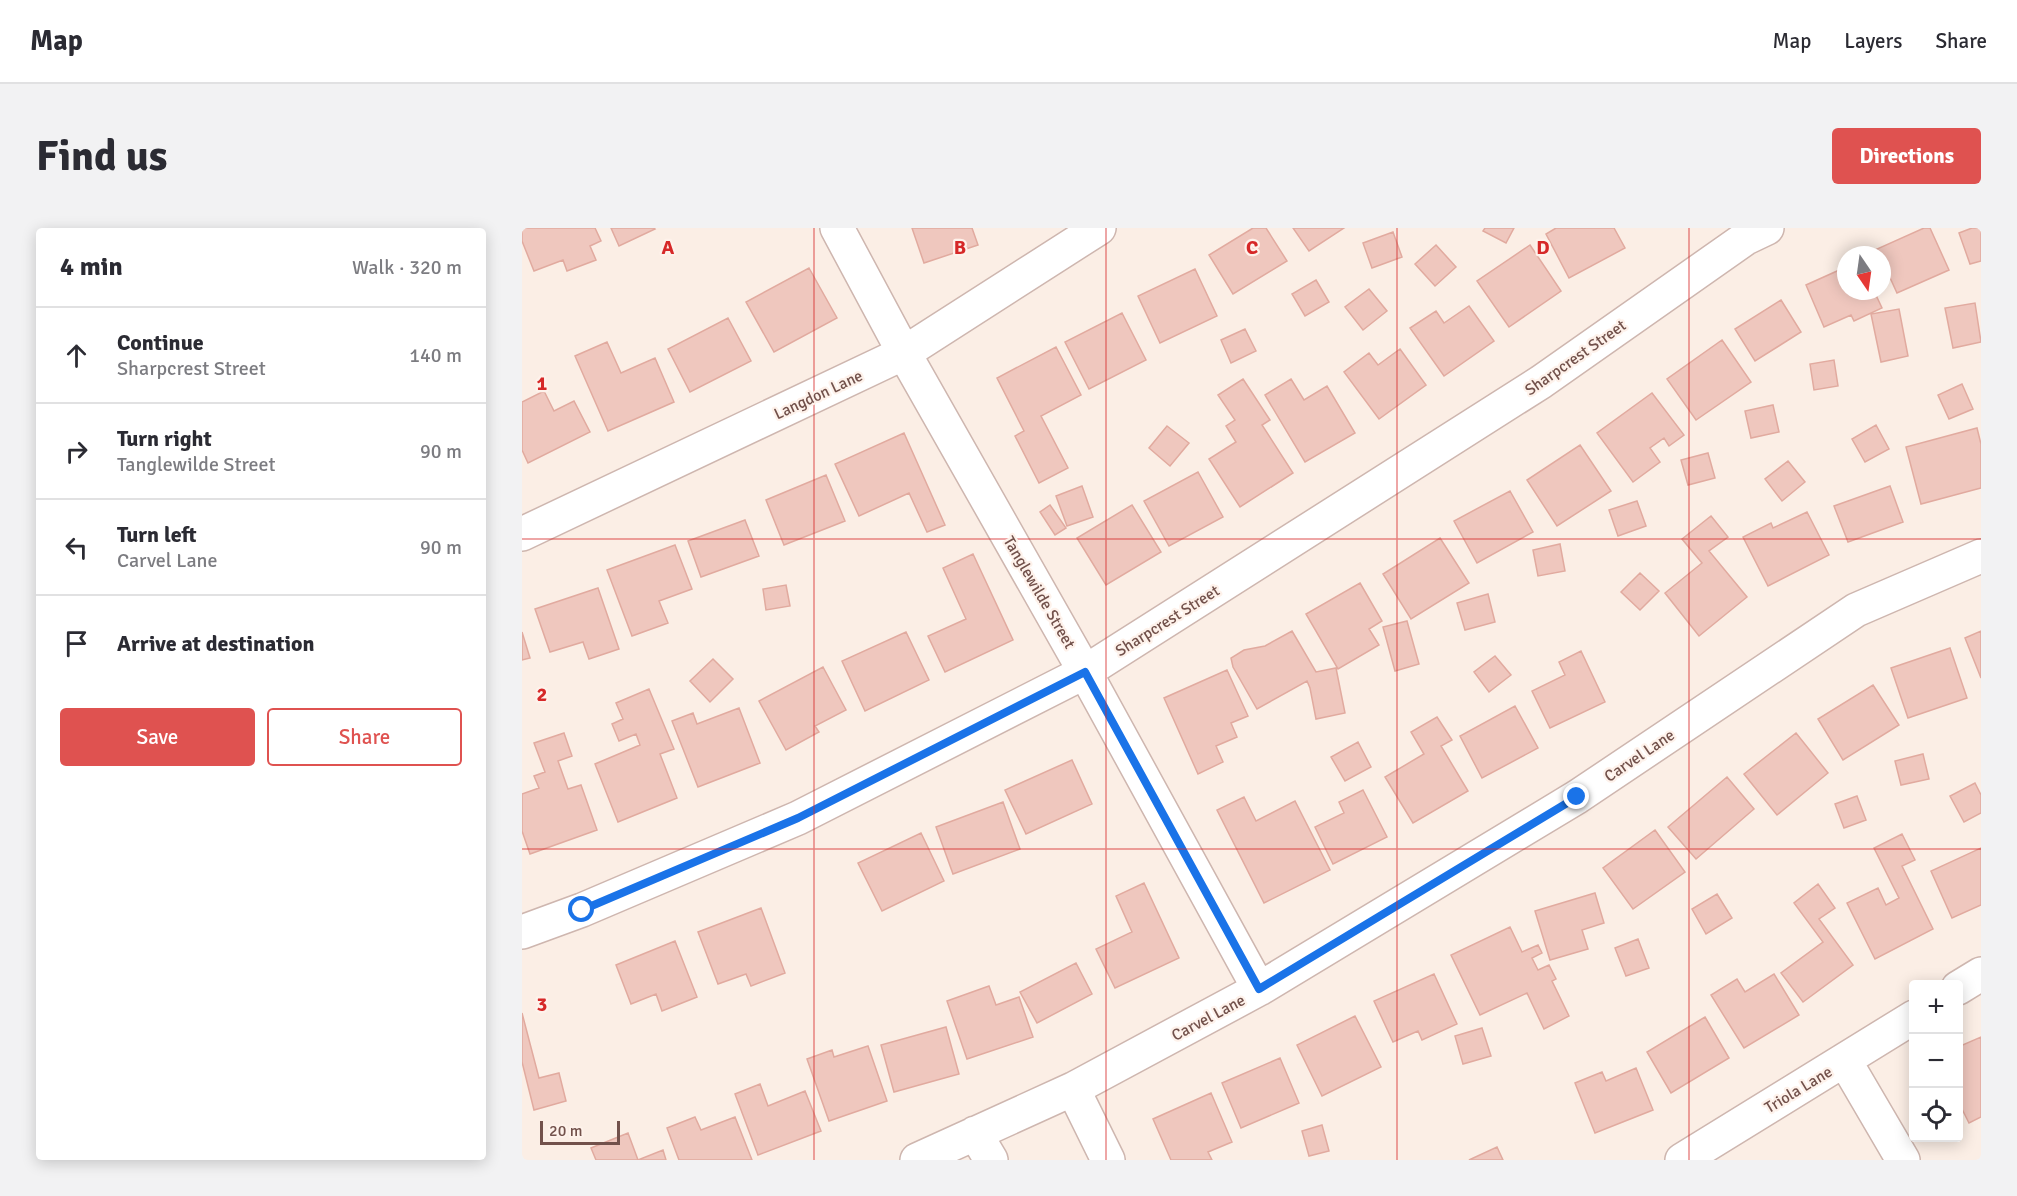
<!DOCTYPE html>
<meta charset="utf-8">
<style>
body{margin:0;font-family:Signika,sans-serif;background:#f2f2f3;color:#2b2b33}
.controls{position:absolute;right:18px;bottom:18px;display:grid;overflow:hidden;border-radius:6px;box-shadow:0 3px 15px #0003}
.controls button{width:54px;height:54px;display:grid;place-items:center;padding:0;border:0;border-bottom:2px solid #e1e1e2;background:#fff;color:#2b2b33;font:30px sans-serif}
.compass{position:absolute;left:1315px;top:18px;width:54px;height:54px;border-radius:50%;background:#fff;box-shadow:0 3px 15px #0003;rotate:167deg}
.scale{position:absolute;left:18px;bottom:15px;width:80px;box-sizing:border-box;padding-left:6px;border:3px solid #72514b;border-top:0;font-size:16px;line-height:21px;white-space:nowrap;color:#72514b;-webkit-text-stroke:4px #fef2eb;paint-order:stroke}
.stop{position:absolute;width:18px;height:18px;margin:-14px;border:4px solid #1a73e8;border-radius:50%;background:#fff}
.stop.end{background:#1a73e8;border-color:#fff;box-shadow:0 2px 6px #0008}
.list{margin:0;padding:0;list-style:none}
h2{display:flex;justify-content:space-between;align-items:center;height:78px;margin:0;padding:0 24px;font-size:26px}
h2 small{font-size:20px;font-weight:400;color:#7c7c81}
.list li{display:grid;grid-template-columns:39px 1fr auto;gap:18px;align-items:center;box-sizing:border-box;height:96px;padding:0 24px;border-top:2px solid #e1e1e2}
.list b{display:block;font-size:22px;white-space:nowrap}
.list p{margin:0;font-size:20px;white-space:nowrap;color:#7c7c81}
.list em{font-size:20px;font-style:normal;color:#7c7c81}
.actions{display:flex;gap:12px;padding:18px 24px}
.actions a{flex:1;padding:14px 0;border:2px solid #df5250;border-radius:6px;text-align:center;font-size:21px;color:#df5250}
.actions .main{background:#df5250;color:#fff}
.icon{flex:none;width:33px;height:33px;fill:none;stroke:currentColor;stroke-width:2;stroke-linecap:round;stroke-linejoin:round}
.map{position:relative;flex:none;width:1459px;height:932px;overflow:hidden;border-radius:6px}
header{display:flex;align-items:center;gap:36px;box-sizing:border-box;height:84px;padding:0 30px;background:#fff;border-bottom:2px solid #e1e1e2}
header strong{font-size:28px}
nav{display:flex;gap:33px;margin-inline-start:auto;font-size:21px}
.intro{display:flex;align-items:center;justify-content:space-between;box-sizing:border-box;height:144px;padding:0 36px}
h1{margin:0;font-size:42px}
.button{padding:15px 27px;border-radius:6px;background:#df5250;color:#fff;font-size:21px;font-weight:700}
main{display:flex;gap:36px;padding:0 36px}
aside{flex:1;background:#fff;border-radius:6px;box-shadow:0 3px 15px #0003}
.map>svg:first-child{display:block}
</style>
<header>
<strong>Map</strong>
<nav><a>Map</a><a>Layers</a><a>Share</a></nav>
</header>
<div class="intro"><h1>Find us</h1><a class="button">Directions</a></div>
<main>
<aside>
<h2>4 min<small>Walk · 320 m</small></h2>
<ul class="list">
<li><svg class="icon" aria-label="ahead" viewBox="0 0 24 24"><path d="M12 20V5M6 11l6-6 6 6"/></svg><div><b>Continue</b><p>Sharpcrest Street</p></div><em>140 m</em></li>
<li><svg class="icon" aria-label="right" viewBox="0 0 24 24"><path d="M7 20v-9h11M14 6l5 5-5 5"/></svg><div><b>Turn right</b><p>Tanglewilde Street</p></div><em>90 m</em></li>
<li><svg class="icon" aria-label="left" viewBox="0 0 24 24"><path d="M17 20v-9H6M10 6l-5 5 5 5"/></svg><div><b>Turn left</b><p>Carvel Lane</p></div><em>90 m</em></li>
<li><svg class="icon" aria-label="arrive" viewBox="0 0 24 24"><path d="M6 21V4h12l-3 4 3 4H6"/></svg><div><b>Arrive at destination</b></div></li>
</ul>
<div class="actions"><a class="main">Save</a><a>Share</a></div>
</aside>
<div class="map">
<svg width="1459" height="932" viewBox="0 0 1459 932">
<rect width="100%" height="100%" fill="#fbeee5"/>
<!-- building -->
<path fill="#efc7be" stroke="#e1aa9f" stroke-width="1.5" d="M0,0H73L79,13L68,18L74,32L45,43L41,32L12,43L0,13Z
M89,0H132L133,1L97,18Z
M390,0H450L456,17L402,35Z
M731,0H744L765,33L711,66L687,27Z
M771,0H822L787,23Z
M963,0H992L984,15L961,3Z
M1034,0H1092L1103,20L1047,50L1024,6Z
M1402,0H1408L1427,42L1375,65L1360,32V27H1358L1355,21Z
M1450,0H1459V33L1448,36L1437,5Z
M871,4L880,29L850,40L841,15Z
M914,17L934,39L913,58L893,36Z
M1008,17L1039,63L987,99L955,53Z
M1324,39V63H1352L1360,80L1332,93L1329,87L1302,99L1284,57Z
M287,40L315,90L252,124L224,74Z
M673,41L695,88L638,115L616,68Z
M794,52L807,74L783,88L770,66Z
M847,61L865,83L841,102L823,79Z
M1259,72L1279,104L1233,133L1213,101Z
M1453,75L1459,114L1431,120L1423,80Z
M947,78L972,113L922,148L888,100L914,83L922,95Z
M1377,81L1386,128L1359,134L1349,86Z
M600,85L624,132L567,161L543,114Z
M206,90L229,133L168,164L146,121Z
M723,101L734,123L709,135L699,112Z
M1200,112L1229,154L1174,192L1145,151Z
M85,114L99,145L133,130L152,174L86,203L53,128Z
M534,119L559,167L519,188L546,240L517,255L493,208L502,203L475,150Z
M878,121L904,157L857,191L822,144L847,125L856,137Z
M1312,132L1316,158L1292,162L1288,136Z
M721,151L748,192L740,197L771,245L718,279L687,231L714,214L704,198L713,192L696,167Z
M769,151L782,172L805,158L833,205L783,234L743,167Z
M1440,156L1451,181L1427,191L1416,167Z
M22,163L32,183L52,173L68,204L6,235L0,222V174Z
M1130,165L1162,207L1147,218L1142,210L1128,220L1138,234L1111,254L1075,205Z
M1251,177L1257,204L1229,210L1223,183Z
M1354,197L1367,221L1343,234L1330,211Z
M645,198L667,215L648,238L627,220Z
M1455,200L1459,216V260L1399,276L1384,219Z
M382,205L423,297L405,304L387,265L337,288L313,236Z
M1058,217L1089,263L1035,298L1005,252Z
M1186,225L1193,250L1166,257L1159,232Z
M1266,233L1283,254L1260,273L1243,251Z
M676,244L701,289L647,318L622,273Z
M304,247L323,293L262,317L244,272Z
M560,258L571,289L545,298L534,268Z
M1368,258L1381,294L1326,314L1312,278Z
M988,263L1011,304L955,335L932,293Z
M1115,273L1124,298L1096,308L1087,282Z
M528,277L544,300L533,307L518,284Z
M610,277L639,324L584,357L555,310Z
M1285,284L1307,327L1246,358L1221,309L1249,295L1251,300Z
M1189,288L1206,309L1187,323L1225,369L1177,408L1143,365L1180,335L1160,311Z
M223,292L237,328L179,349L166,313Z
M918,310L947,355L889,391L861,346Z
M1038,316L1043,343L1016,348L1011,322Z
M153,317L170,361L137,373L146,395L110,408L85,342Z
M451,326L491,412L423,444L406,408L444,391L421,340Z
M1118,345L1137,363L1118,382L1099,364Z
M838,355L860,393L847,401L857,417L816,441L784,386Z
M264,357L268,378L244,382L241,361Z
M76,360L97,421L67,431L61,414L28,424L13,381Z
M966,366L973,394L943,402L935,375Z
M885,393L897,436L873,443L861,399Z
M770,403L794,444L814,440L823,485L794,491L788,460L785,453L735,481L711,439L709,430L722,422L743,418Z
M1459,403V450L1443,410Z
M0,404L8,430L0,432Z
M384,404L407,452L343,483L320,433Z
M1428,420L1445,470L1386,490L1369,440Z
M1059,423L1083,474L1028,500L1010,463L1043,447L1037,434Z
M973,428L989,447L967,464L952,444Z
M191,431L211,451L188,474L168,453Z
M301,439L324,482L293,498L297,504L264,522L237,473Z
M705,442L726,488L709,495L715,509L694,518L701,534L676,546L642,470Z
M1351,457L1377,497L1321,532L1296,491Z
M127,461L152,521L138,526L155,570L96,594L73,536L118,517L114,506L97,513L90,496L101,491L94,475Z
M993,478L1016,520L960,550L938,508Z
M217,480L238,535L176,559L150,493L171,485L175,496Z
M915,489L930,512L919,518L946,563L891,595L863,549L902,526L889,504Z
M42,505L50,528L36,533L46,561L59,557L75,602L8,626L0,603V566L17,560L12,548L23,544L12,515Z
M1274,505L1306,545L1255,587L1222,546Z
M836,514L849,539L823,553L809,529Z
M1401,526L1407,551L1379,557L1373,533Z
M550,532L570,576L504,606L483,562Z
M1205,549L1232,581L1174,631L1146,599Z
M1453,555L1459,567V585L1442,594L1428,568Z
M841,562L865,609L811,636L793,599L822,585L817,574Z
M1335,568L1344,592L1322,600L1313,576Z
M722,569L734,593L773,573L808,642L742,675L695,582Z
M481,574L498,621L431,646L414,599Z
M1133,602L1163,644L1111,681L1081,640Z
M399,605L422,653L360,683L336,635Z
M1380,606L1393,632L1380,638L1411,701L1353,731L1325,675L1356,660L1364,677L1377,670L1352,620Z
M1459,620V677L1430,690L1409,643Z
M622,655L657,730L593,760L574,721L610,704L594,668Z
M1296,656L1313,680L1297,691L1331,737L1281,774L1259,745L1301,714L1272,675Z
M1073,665L1082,695L1060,702L1066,721L1028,732L1013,683Z
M1195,666L1210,690L1184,706L1170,681Z
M239,680L263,745L229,758L224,746L196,756L176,704Z
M988,699L1000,724L1016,717L1020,725L1010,730L1016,742L1027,737L1034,751L1030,753L1047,788L1022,801L1005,765L958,787L929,727Z
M1116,711L1127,740L1104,748L1093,720Z
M153,713L175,769L140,783L134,766L109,776L94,737Z
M554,735L570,766L515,795L498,764Z
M912,746L935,796L900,812L896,803L871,814L852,773Z
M1252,746L1277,787L1222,820L1189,767L1215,751L1223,764Z
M467,758L474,777L497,769L511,809L445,831L425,773Z
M0,785L17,850L37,845L44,873L12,882L0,834Z
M833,788L859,839L800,868L775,817Z
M1183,789L1207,830L1149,865L1125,824Z
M424,799L437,846L372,864L359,817Z
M960,800L969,828L941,836L933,808Z
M1459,809V889L1447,895L1436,873V819Z
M346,818L365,873L307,893L285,831L310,822L312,829Z
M758,830L777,875L719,900L700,855Z
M1114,840L1131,882L1073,905L1053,855L1080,844L1084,853Z
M238,856L246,878L283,863L299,903L236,927L213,866Z
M689,865L710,914L686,924L690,932H649L631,891Z
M173,889L179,902L213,889L230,932H157L145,900Z
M800,897L807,923L787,928L780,903Z
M106,905L116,932L141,922L144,932H74L69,920Z
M975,919L981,932H947Z"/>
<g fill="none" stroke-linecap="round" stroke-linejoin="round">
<defs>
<path id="minor" d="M315,0L382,125L563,444L737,761
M0,306L382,125L577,0
M0,704L60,682L276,590L563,444L1019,154L1224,10L1245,0
M1436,760L1459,746
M1323,833L1381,932
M551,861L586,932
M453,905L469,932
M395,932L551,861L737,761L1055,569L1334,382L1459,328
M1160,932L1392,789"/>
</defs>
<!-- minor casing -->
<use href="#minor" stroke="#ceb6af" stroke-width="36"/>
<!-- minor -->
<use href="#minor" stroke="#fff" stroke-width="33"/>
</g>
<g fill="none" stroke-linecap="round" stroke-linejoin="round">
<!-- route -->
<path stroke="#1a73e8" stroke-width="8" d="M60,682L276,590L563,444L737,761L1055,569"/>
</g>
<!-- grid -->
<path fill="none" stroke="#d62828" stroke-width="1.5" stroke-opacity="0.55" d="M292,0V932M584,0V932M875,0V932M1167,0V932M0,311H1459M0,621H1459"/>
<g text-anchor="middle" stroke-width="4.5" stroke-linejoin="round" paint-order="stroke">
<!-- street labels -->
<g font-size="16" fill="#72514b" stroke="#fef2eb">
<text transform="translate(1053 129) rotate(-35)" y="6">Sharpcrest Street</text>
<text transform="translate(296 166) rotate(-25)" y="6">Langdon Lane</text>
<text transform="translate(518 364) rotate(60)" y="6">Tanglewilde Street</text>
<text transform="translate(645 392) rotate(-32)" y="6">Sharpcrest Street</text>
<text transform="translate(1117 527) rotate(-34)" y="6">Carvel Lane</text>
<text transform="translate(686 789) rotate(-28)" y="6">Carvel Lane</text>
<text transform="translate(1276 861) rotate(-31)" y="6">Triola Lane</text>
</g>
</g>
<g font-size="20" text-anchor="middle" font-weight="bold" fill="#d62828" stroke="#fef2eb" stroke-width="4.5" stroke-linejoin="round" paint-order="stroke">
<text x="146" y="26">A</text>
<text x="438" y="26">B</text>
<text x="730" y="26">C</text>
<text x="1021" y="26">D</text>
<text x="20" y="162">1</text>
<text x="20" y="473">2</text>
<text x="20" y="783">3</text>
</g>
</svg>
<div class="controls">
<button>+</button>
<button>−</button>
<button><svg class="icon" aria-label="locate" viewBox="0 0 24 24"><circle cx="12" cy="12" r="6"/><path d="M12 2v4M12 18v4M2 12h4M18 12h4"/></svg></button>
</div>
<svg class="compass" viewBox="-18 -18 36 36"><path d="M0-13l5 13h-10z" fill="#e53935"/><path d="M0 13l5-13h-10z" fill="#7c7c81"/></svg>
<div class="scale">20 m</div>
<div class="stop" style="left:60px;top:682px"></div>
<div class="stop end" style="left:1055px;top:569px"></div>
</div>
</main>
